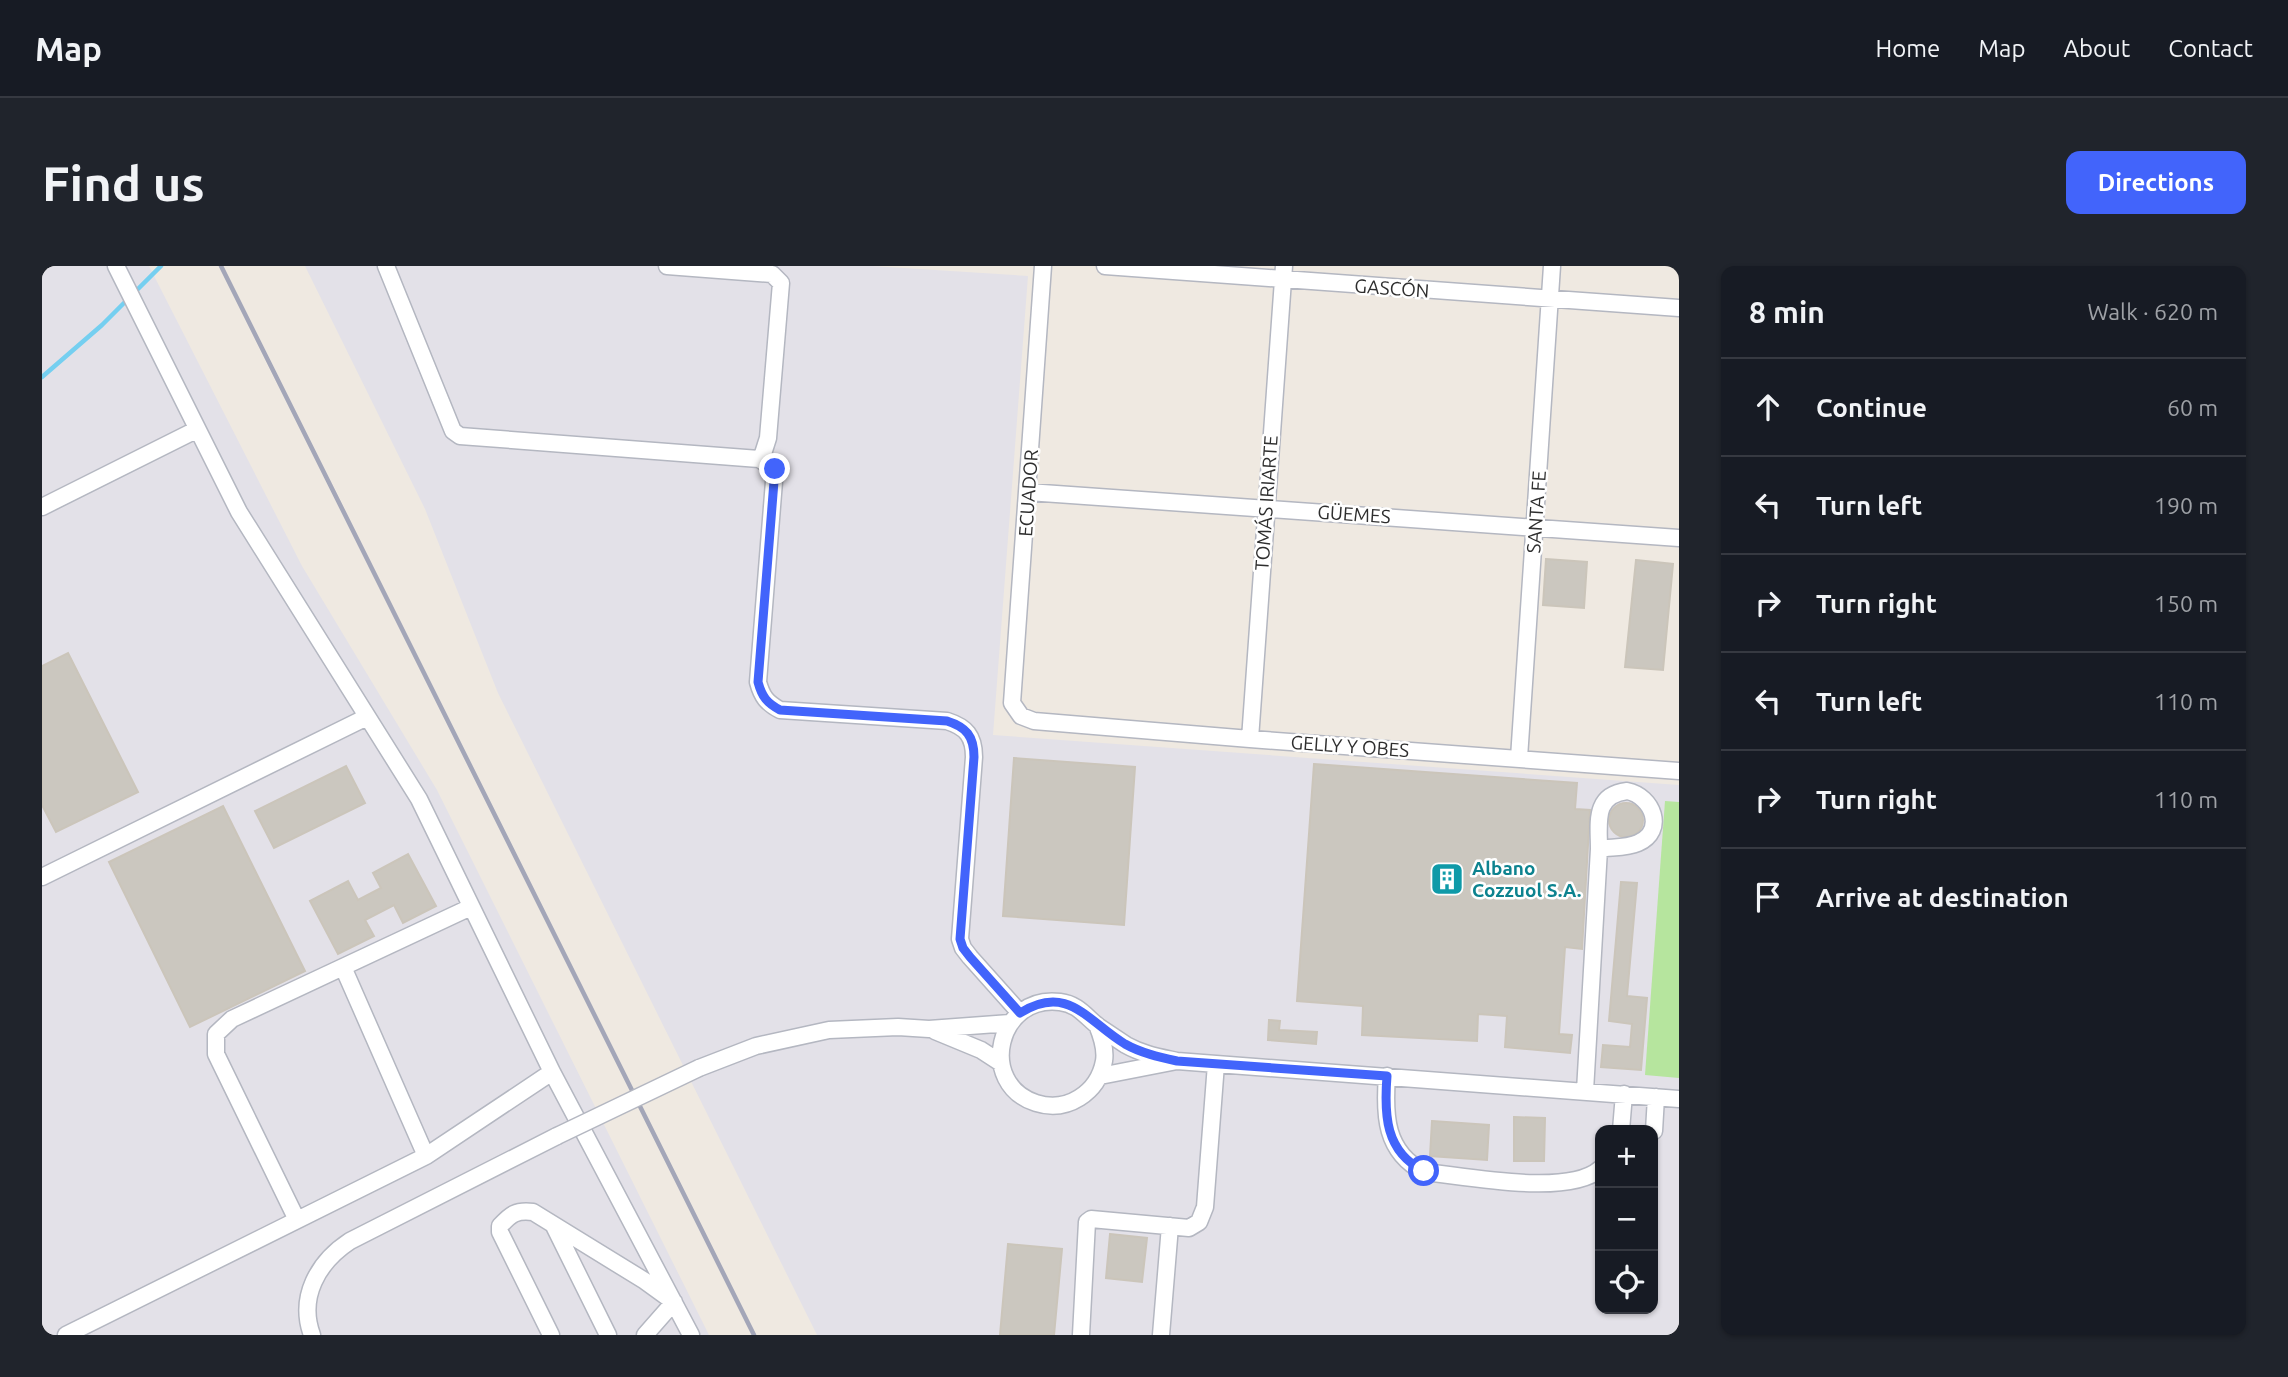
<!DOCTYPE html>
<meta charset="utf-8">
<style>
body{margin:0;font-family:Ubuntu,sans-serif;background:#20242c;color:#f1f3f6}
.controls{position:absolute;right:21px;bottom:21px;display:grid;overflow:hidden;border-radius:14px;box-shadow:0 2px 5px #0004}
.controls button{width:63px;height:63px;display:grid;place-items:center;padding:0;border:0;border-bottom:2px solid #363941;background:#171b24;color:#f1f3f6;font:35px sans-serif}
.stop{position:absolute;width:21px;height:21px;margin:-16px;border:5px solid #4264fb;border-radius:50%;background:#fff}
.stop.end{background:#4264fb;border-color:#fff;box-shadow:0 2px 7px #0008}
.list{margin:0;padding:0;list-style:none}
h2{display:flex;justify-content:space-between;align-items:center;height:91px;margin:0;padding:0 28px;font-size:30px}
h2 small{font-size:23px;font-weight:400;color:#9ea1a6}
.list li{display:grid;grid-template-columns:46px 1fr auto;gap:21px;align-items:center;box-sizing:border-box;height:98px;padding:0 28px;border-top:2px solid #363941}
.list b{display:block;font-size:26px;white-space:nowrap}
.list em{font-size:23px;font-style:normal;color:#9ea1a6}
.icon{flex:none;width:38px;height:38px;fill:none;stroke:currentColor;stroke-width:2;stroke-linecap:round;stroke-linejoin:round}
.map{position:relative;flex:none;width:1637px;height:1069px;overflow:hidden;border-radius:14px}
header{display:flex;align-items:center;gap:42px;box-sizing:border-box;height:98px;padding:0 35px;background:#171b24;border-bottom:2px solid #363941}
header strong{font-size:33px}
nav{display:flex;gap:38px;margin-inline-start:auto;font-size:24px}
.intro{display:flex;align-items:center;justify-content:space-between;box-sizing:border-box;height:168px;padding:0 42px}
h1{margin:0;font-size:49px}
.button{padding:18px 32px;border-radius:14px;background:#4264fb;color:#fff;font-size:24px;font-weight:700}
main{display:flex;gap:42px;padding:0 42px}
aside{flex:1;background:#171b24;border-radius:14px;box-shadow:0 2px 5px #0004}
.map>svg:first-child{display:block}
</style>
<header>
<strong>Map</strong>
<nav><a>Home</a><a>Map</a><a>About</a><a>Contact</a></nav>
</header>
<div class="intro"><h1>Find us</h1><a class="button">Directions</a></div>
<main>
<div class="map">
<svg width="1637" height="1069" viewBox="0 0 1637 1069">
<rect width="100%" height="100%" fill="#efe9e1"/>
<!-- industrial -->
<path fill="#e3e1e8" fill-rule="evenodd" d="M0,0H107L260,300L395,524L667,1069H0Z
M263,0H830L986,10L951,469L1637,519V1069H775L456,427L383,243ZM1558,864H1611V1043H1558Z"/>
<!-- green -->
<path fill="#b6e59e" d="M1623,535L1637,536V812L1603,809Z"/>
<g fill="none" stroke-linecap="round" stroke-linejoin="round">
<!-- stream -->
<path stroke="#75cff0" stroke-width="4.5" d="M0,111L60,59L119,0"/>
</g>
<!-- building -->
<path fill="#cbc7bf" stroke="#cbc5ba" stroke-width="2" d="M1504,293L1545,296L1542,342L1501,339Z
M1594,294L1631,298L1621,404L1583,401Z
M26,387L96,526L14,566L0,539V400Z
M972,492L1093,501L1082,659L961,650Z
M1272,498L1535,517L1533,543L1548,544L1540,683L1523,681L1517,768L1530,769L1528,787L1463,781L1465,750L1436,748L1435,775L1320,769L1321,740L1255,735Z
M304,500L323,537L232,582L213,545Z
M1567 554a17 17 0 1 1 34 0a17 17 0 1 1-34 0Z
M181,540L263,705L148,761L67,596Z
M366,588L394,640L361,657L352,639L323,654L332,670L296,688L268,635L306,615L316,634L339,622L331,607Z
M1579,616L1595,617L1585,730L1605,732L1599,804L1559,801L1561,779L1588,781L1590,758L1567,755Z
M1227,754L1238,755L1237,764L1275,766L1274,778L1226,774Z
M1472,851L1503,852L1502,895H1472Z
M1390,855L1447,859L1445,894L1388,890Z
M1068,968L1105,972L1100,1016L1064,1012Z
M966,978L1020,983L1012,1069H958Z"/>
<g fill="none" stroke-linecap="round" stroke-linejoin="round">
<defs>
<path id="minor" d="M74,0L197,246L377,533L510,806L649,1069
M344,0L411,165L418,170L717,193L733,203L716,416C720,431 725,437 738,444L905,455C924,461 932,470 932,491L918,673L921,682L928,691L978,747
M625,0L730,8L739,17L726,172L719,194
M1001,0L970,437L979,450L992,455L1208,473L1637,505
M1063,0L1637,42
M986,226L1637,272
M0,241L154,164
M1208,473L1242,0
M1477,492L1510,0
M1585,525C1611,530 1624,565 1596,577C1585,582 1569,581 1557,583C1557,557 1551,529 1585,525Z
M0,611L325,451
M301,701L384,890
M1055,759C1060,771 1064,783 1062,795C1056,827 1025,847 994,837C935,818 955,728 1018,736C1036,738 1044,751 1057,761C1066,767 1075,773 1084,779C1100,788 1117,791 1135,795L1058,810
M893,765L939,784L959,797
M1135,795L1637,833
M657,802L714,780L787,764L856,761L887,763L968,757
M1345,810C1342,849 1343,886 1382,906C1424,910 1526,931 1558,903
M1543,825L1557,583
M1579,864L1582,828
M1612,865L1614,831
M255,954L174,788V768L190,753L429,641
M512,960L566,1069
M24,1069L384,890L510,806
M270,1069C256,1031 276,996 308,975L515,870
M509,1069L458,966V960C469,948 474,944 491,946L603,1015L632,1036L603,1069
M1039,1069L1045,956L1049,953L1147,962L1157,956L1163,941L1174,798
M1119,1069L1128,960"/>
</defs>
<!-- minor casing -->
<use href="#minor" stroke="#b4b7c1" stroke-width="19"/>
<!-- minor -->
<use href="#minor" stroke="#fff" stroke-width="16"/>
<!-- rail -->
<path stroke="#a3a6b8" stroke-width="4.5" d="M179,0L712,1069"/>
<defs>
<path id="minor-bridge" d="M515,870L657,802"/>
</defs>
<!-- minor-bridge casing -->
<use href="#minor-bridge" stroke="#b4b7c1" stroke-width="19" stroke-linecap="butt"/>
<!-- minor-bridge -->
<use href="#minor-bridge" stroke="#fff" stroke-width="16"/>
</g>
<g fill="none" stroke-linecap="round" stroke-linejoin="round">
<!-- route -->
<path stroke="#4264fb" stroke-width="9" d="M733,203L716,416C720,431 725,437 738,444L905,455C924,461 932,470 932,491L918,673L921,682L928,691L978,747C1026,717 1045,755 1083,778C1099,787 1117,791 1135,795L1345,810C1342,848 1343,886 1382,905"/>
</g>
<!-- icons -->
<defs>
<symbol id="building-square" viewBox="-11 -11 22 22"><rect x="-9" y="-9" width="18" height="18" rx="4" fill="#0f9aa8" stroke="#fff"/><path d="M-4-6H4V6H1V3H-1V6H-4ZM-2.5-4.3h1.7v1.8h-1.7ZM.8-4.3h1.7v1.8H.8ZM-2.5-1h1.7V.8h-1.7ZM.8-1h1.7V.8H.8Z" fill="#fff"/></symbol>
</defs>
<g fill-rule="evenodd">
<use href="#building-square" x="1386" y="594" width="38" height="38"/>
</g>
<g text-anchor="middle" stroke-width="5" stroke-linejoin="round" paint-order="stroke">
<!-- street labels -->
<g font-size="19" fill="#2e2e2e" stroke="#fff">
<text transform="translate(1350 22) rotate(4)" y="7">GASCÓN</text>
<text transform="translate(986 227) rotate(-86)" y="7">ECUADOR</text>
<text transform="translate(1224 237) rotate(-86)" y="7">TOMÁS IRIARTE</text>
<text transform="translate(1494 246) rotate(-86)" y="7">SANTA FE</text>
<text transform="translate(1312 248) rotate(4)" y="7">GÜEMES</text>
<text transform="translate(1308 480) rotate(4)" y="7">GELLY Y OBES</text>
</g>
<!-- culture labels -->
<g font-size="19" font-weight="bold" fill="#0d838f" stroke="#fff" text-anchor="start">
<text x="1430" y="609">Albano<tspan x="1430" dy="22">Cozzuol S.A.</tspan></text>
</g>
</g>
</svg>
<div class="controls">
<button>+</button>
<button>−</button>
<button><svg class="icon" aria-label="locate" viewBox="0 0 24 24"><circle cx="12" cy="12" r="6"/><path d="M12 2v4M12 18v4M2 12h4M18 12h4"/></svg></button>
</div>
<div class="stop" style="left:1382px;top:905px"></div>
<div class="stop end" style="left:733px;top:203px"></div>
</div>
<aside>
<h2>8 min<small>Walk · 620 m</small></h2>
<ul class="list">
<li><svg class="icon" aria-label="ahead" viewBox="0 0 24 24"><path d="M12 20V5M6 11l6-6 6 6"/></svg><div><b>Continue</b></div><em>60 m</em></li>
<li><svg class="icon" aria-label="left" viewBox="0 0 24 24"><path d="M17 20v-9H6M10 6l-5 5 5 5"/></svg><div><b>Turn left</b></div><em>190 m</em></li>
<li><svg class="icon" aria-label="right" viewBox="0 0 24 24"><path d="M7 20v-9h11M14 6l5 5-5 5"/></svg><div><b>Turn right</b></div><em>150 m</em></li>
<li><svg class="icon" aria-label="left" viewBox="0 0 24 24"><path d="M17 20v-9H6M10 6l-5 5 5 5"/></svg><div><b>Turn left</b></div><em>110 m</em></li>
<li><svg class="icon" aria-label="right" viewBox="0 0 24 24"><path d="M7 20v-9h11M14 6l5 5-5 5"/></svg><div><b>Turn right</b></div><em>110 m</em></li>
<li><svg class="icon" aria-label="arrive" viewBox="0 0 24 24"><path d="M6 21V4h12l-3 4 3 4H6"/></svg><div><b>Arrive at destination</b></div></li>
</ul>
</aside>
</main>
